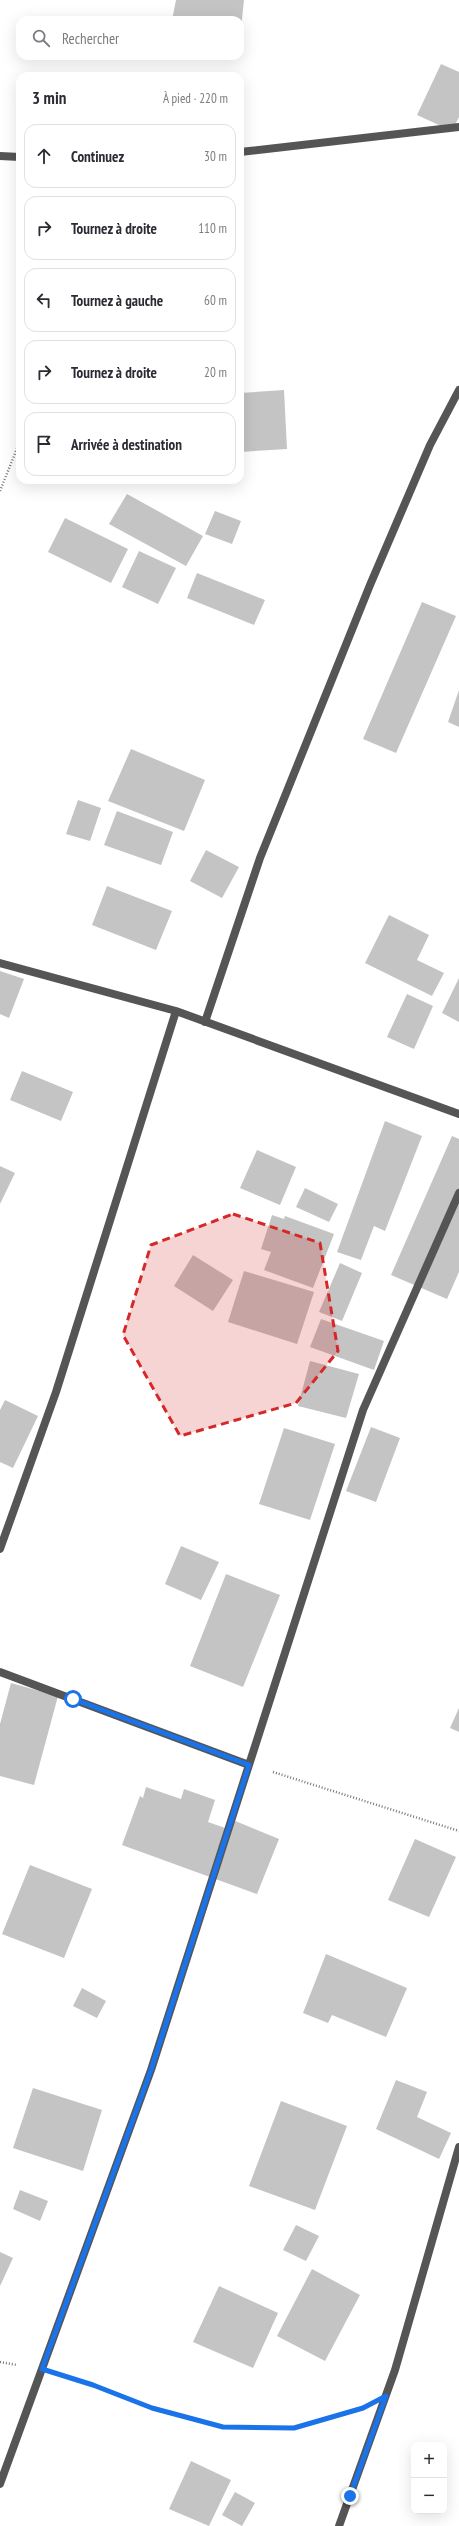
<!DOCTYPE html>
<html lang="fr">
<meta charset="utf-8">
<style>
body{margin:0;font-family:"PT Sans Narrow",sans-serif;background:#f2f2f3;color:#2b2b33}
.controls{position:absolute;right:12px;bottom:12px;display:grid;overflow:hidden;border-radius:8px;box-shadow:0 4px 16px #0002}
.controls button{width:36px;height:36px;display:grid;place-items:center;padding:0;border:0;border-bottom:1px solid #e1e1e2;background:#fff;color:#2b2b33;font:20px sans-serif}
.stop{position:absolute;width:12px;height:12px;margin:-9px;border:3px solid #1a73e8;border-radius:50%;background:#fff}
.stop.end{background:#1a73e8;border-color:#fff;box-shadow:0 1px 4px #0008}
.list{margin:0;padding:0;list-style:none}
h2{display:flex;justify-content:space-between;align-items:center;height:52px;margin:0;padding:0 16px;font-size:17px}
h2 small{font-size:13px;font-weight:400;color:#7c7c81}
.list li{display:grid;grid-template-columns:26px 1fr auto;gap:12px;align-items:center;box-sizing:border-box;height:64px;margin:0 8px 8px;padding:0 8px;border:1px solid #e1e1e2;border-radius:12px}
.list b{display:block;font-size:15px;white-space:nowrap}
.list em{font-size:13px;font-style:normal;color:#7c7c81}
.icon{flex:none;width:22px;height:22px;fill:none;stroke:currentColor;stroke-width:2;stroke-linecap:round;stroke-linejoin:round}
.map{position:relative;flex:none;width:459px;height:2526px;overflow:hidden}
.search{position:absolute;background:#fff;box-shadow:0 4px 16px #0002;left:16px;top:16px;width:228px;height:44px;display:flex;align-items:center;gap:10px;box-sizing:border-box;padding:0 14px;border-radius:12px;color:#7c7c81;font-size:15px}
.panel{position:absolute;background:#fff;box-shadow:0 4px 16px #0002;left:16px;top:72px;width:228px;height:412px;border-radius:12px}
.map>svg:first-child{display:block}
</style>
<div class="map">
<svg width="459" height="2526" viewBox="0 0 459 2526">
<rect width="100%" height="100%" fill="#fff"/>
<!-- building -->
<path fill="#c4c4c4" d="M176,0H244L241,28L240,20H172Z
M441,64L459,72V117L452,131L417,115Z
M284,390L287,449L240,452V393Z
M127,494L203,536L186,566L109,524Z
M215,511L241,521L232,544L205,534Z
M65,518L128,549L111,583L48,552Z
M139,551L176,568L158,604L122,587Z
M197,573L265,600L254,625L187,598Z
M422,602L456,616L396,753L363,739Z
M459,690V727L448,722Z
M131,749L205,780L184,831L108,801Z
M78,800L101,808L90,841L66,834Z
M117,811L173,832L161,865L104,845Z
M206,850L239,867L222,898L190,881Z
M107,886L172,911L156,950L92,925Z
M389,915L429,935L417,960L444,973L432,996L365,963Z
M0,971L24,979L9,1018L0,1014Z
M459,978V1022L442,1013Z
M407,994L433,1006L414,1049L387,1037Z
M22,1071L73,1092L61,1121L10,1100Z
M385,1121L422,1136L385,1231L374,1226L361,1260L337,1252Z
M452,1136L459,1139V1272L447,1299L391,1275Z
M257,1150L296,1167L280,1205L240,1188Z
M0,1166L15,1173L0,1204Z
M305,1188L338,1204L329,1222L296,1207Z
M272,1215L284,1219L285,1216L334,1234L313,1288L264,1270L271,1252L261,1249Z
M193,1255L233,1280L213,1311L174,1286Z
M340,1263L362,1273L342,1321L319,1312Z
M244,1271L314,1292L297,1344L228,1322Z
M321,1319L384,1341L374,1370L310,1347Z
M310,1361L359,1374L346,1418L298,1406Z
M5,1400L38,1416L13,1468L0,1462V1410Z
M371,1427L400,1438L376,1502L346,1491Z
M284,1428L335,1444L310,1520L259,1504Z
M181,1546L219,1562L201,1600L165,1584Z
M226,1574L280,1595L243,1687L190,1666Z
M11,1683L58,1696L34,1785L0,1776V1724Z
M459,1708V1732L450,1728Z
M146,1787L181,1799L184,1789L215,1800L208,1822L225,1828L228,1818L279,1839L257,1894L122,1845L140,1796L143,1798Z
M415,1839L456,1857L429,1917L388,1900Z
M30,1865L92,1889L64,1958L2,1934Z
M326,1954L407,1988L386,2037L332,2015L328,2023L303,2013Z
M82,1988L106,2001L97,2018L73,2006Z
M396,2080L427,2092L417,2117L451,2133L439,2159L376,2129Z
M33,2088L102,2110L83,2171L13,2148Z
M281,2101L347,2126L315,2210L249,2186Z
M20,2190L48,2201L40,2221L13,2209Z
M296,2225L319,2236L306,2261L283,2250Z
M0,2252L13,2258L0,2286Z
M312,2269L360,2295L325,2361L277,2336Z
M219,2286L278,2313L253,2368L193,2342Z
M191,2461L231,2480L209,2526L169,2509Z
M235,2492L255,2503L242,2526L222,2515Z"/>
<g fill="none" stroke-linecap="round" stroke-linejoin="round">
<!-- path -->
<path stroke="#777" stroke-width="2.5" stroke-dasharray="1 2" stroke-linecap="butt" d="M0,491L20,441
M273,1772L459,1831
M0,2362L17,2365
M66,2376L152,2408L223,2427L294,2428L353,2411"/>
<!-- minor -->
<path stroke="#555" stroke-width="8" d="M240,152L459,127
M0,156L20,157
M0,963L176,1011L459,1114
M205,1022L260,858L370,585L430,445L459,390
M0,1549L56,1392L176,1011
M0,1672L249,1765
M0,2484L151,2070L363,1410L459,1193
M339,2526L395,2370L459,2147"/>
</g>
<g fill="none" stroke-linecap="round" stroke-linejoin="round">
<!-- route -->
<path stroke="#1a73e8" stroke-width="5" d="M73,1699L249,1765L151,2070L42,2369L93,2385L152,2408L223,2427L294,2428L363,2408L386,2396L350,2496"/>
</g>
<!-- marked area -->
<path fill="#d62828" fill-opacity="0.2" stroke="#d62828" stroke-width="3" stroke-dasharray="8 5" stroke-linejoin="round" d="M233,1214L320,1243L338,1351L296,1403L180,1436L123,1335L151,1245Z"/>
</svg>
<div class="controls">
<button>+</button>
<button>−</button>
</div>
<div class="stop" style="left:73px;top:1699px"></div>
<div class="stop end" style="left:350px;top:2496px"></div>
<div class="search"><svg class="icon" aria-label="search" viewBox="0 0 24 24"><circle cx="10" cy="10" r="6"/><path d="M15 15l6 6"/></svg>Rechercher</div>
<section class="panel">
<h2>3 min<small>À pied · 220 m</small></h2>
<ul class="list">
<li><svg class="icon" aria-label="ahead" viewBox="0 0 24 24"><path d="M12 20V5M6 11l6-6 6 6"/></svg><div><b>Continuez</b></div><em>30 m</em></li>
<li><svg class="icon" aria-label="right" viewBox="0 0 24 24"><path d="M7 20v-9h11M14 6l5 5-5 5"/></svg><div><b>Tournez à droite</b></div><em>110 m</em></li>
<li><svg class="icon" aria-label="left" viewBox="0 0 24 24"><path d="M17 20v-9H6M10 6l-5 5 5 5"/></svg><div><b>Tournez à gauche</b></div><em>60 m</em></li>
<li><svg class="icon" aria-label="right" viewBox="0 0 24 24"><path d="M7 20v-9h11M14 6l5 5-5 5"/></svg><div><b>Tournez à droite</b></div><em>20 m</em></li>
<li><svg class="icon" aria-label="arrive" viewBox="0 0 24 24"><path d="M6 21V4h12l-3 4 3 4H6"/></svg><div><b>Arrivée à destination</b></div></li>
</ul>
</section>
</div>
